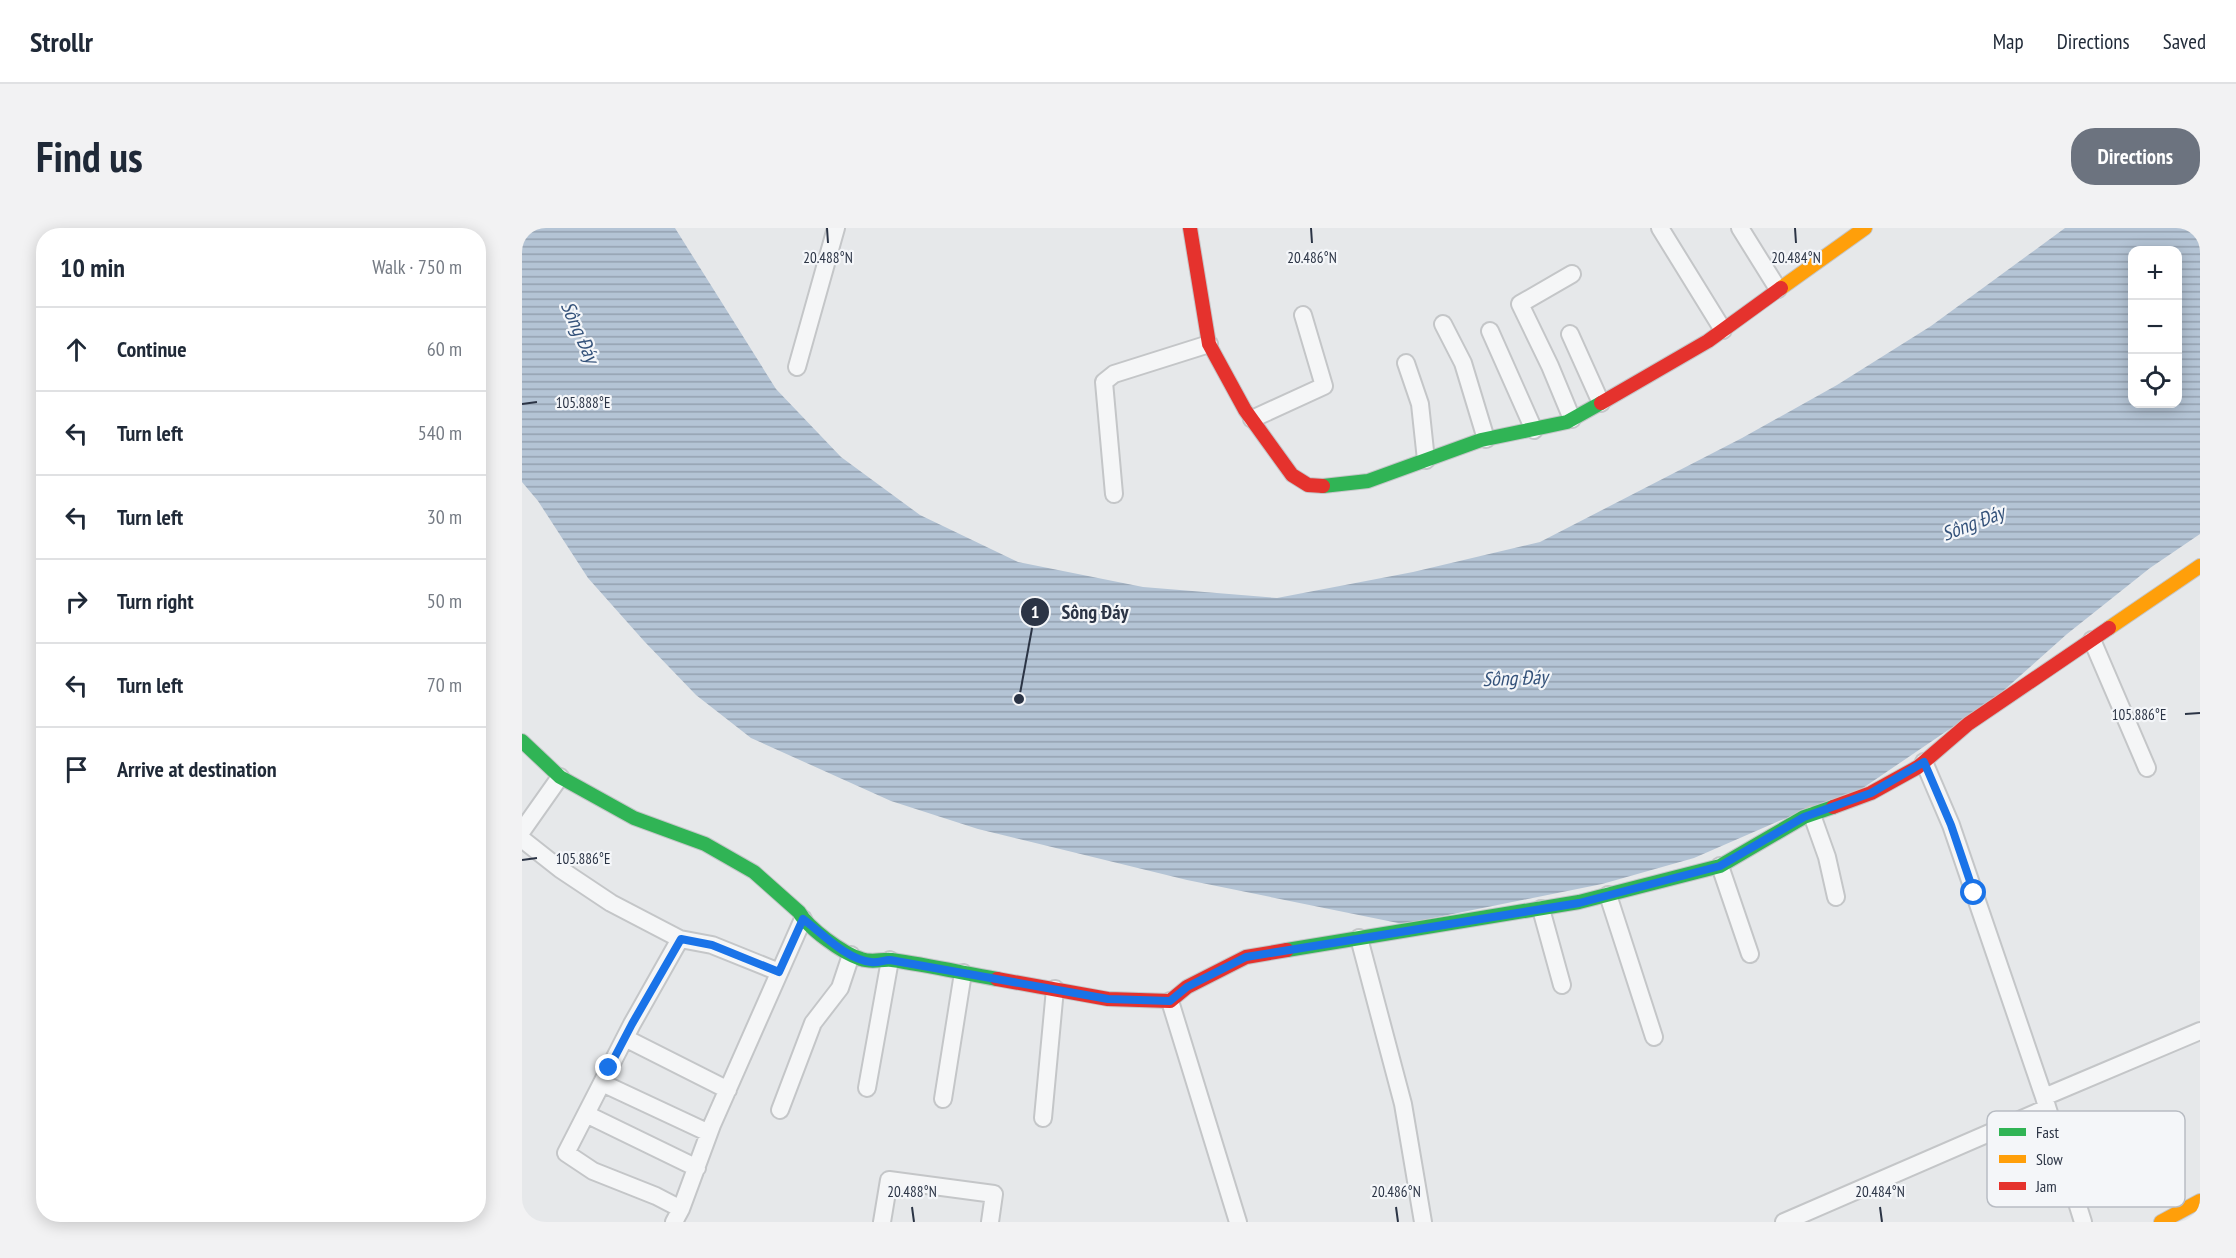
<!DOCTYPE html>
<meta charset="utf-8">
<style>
body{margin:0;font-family:"PT Sans Narrow",sans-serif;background:#f2f2f3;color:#1f2937}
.controls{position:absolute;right:18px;top:18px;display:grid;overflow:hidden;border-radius:12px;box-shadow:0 3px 15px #0003}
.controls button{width:54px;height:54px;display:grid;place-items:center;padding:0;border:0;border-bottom:2px solid #e0e1e3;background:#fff;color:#1f2937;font:30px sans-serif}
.stop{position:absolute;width:18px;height:18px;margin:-14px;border:4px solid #1a73e8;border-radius:50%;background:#fff}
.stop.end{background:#1a73e8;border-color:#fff;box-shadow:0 2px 6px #0008}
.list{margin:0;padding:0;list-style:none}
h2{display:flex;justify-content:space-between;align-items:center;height:78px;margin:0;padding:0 24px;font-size:26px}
h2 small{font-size:20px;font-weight:400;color:#747a83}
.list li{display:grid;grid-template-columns:39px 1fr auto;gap:18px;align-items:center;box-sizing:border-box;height:84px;padding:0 24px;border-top:2px solid #e0e1e3}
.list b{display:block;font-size:22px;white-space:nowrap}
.list em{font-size:20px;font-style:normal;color:#747a83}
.icon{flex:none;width:33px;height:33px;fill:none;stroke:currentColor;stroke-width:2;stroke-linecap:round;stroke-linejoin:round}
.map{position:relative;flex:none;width:1678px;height:994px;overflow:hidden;border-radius:24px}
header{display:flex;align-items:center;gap:36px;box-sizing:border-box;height:84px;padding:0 30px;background:#fff;border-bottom:2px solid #e0e1e3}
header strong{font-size:28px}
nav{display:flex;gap:33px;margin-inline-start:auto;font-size:21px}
.intro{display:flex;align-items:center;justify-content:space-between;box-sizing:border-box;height:144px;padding:0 36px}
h1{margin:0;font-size:42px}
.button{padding:15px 27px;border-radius:24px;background:#6c737f;color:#fff;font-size:21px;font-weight:700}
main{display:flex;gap:36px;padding:0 36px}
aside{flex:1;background:#fff;border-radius:24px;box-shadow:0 3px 15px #0003}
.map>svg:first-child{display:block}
</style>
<header>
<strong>Strollr</strong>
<nav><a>Map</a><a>Directions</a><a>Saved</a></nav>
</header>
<div class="intro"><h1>Find us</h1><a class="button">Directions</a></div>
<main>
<aside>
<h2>10 min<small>Walk · 750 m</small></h2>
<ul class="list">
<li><svg class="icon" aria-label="ahead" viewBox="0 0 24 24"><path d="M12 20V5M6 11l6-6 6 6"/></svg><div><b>Continue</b></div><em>60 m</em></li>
<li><svg class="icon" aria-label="left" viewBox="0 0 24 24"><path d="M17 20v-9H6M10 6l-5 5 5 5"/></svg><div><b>Turn left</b></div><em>540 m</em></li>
<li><svg class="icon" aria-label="left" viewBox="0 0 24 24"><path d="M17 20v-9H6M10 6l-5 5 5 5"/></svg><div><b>Turn left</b></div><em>30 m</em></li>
<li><svg class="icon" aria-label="right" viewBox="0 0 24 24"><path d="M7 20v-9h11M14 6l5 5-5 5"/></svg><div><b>Turn right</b></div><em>50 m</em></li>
<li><svg class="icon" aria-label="left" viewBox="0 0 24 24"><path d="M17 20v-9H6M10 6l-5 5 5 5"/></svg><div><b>Turn left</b></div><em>70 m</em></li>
<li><svg class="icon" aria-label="arrive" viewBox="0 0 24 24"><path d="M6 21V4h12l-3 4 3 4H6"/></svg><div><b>Arrive at destination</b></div></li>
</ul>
</aside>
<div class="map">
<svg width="1678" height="994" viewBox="0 0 1678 994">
<defs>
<pattern id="water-rules" width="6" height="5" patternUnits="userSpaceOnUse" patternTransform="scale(1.5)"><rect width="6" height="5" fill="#b4c4d5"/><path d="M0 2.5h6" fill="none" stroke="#93a0af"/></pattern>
</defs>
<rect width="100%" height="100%" fill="#e6e8ea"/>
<!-- water -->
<path fill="url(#water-rules)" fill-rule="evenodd" d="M0,0H153L254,161L319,229L398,287L496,334L621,359L755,370L891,344L1018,314L1220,210L1315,157L1409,98L1543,0H1678V306L1628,340L1545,406L1472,471L1338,562L1257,593L1172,630L1080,656L881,696L665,652L456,601L369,573L229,510L174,467L122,413L66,350L16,273L0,254ZM1610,22H1656V176H1610Z"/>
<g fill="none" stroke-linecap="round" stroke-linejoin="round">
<defs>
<path id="street" d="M1138,0L1201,102
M1218,0L1256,61
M1050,46L998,76L1028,138L1050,191
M921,96L941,135L964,211
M968,103L1012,202
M1048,106L1079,175
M884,135L898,176L904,232
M275,139L314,0
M730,191L802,158L781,87
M592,266L582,154L592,146L687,116
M1570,412L1625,540
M1402,534L1429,597L1522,869L1561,994
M1290,587L1305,629L1314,669
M0,603L38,549
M0,611L38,641L89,675L158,711L190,717L257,744
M1198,638L1228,726
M1086,667L1132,809
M1019,681L1040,757
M837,710L881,876L901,994
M158,711L110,796L44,925L71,943L134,968L159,981
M648,773L716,994
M103,810L206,862
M80,855L187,905
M345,860L368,732
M1522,869L1678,803
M421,871L441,745
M258,882L291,795L318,760L329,727
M64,886L175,940
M521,890L533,761
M152,994L159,981L190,897L281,691
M360,994L367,952L472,966L468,994
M1262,994L1525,880"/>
<path id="fast" d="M801,258L846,253L959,212L1045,194L1079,175
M0,513L38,549L112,590L183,616L232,644L277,684C286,700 320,725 339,731C350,735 359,731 370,732C405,737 441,745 475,751
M765,722L1057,674L1198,638L1282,589L1311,579"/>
<path id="slow" d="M1259,60L1343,0
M1587,400L1678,338
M1639,994L1678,973"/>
<path id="jam" d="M668,0L687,116L723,182L770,247L786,257L801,258
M1079,175L1186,113L1259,60
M1311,579L1349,565L1396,539L1446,496L1587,400
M475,751L586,771L648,773L665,759L724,729L765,722"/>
</defs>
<!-- street casing -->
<use href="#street" stroke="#c4c6c8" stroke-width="20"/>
<!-- fast casing -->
<use href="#fast" stroke="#c4c6c8" stroke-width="16"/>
<!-- slow casing -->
<use href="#slow" stroke="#c4c6c8" stroke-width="16"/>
<!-- jam casing -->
<use href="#jam" stroke="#c4c6c8" stroke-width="16"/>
<!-- street -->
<use href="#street" stroke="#f5f6f7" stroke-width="16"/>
<!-- fast -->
<use href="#fast" stroke="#30b455" stroke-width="14"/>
<!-- slow -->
<use href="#slow" stroke="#ff9f0a" stroke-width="14"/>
<!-- jam -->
<use href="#jam" stroke="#e5322d" stroke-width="14"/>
</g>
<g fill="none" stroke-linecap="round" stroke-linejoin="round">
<!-- route -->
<path stroke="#1a73e8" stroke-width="8" d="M87,840L110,796L159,711L190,717L257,744L281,691C301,706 324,731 349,734C356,735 362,732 368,732L586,771L648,773L665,759L724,729L1057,675L1198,638L1282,589L1349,565L1402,534L1429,597L1452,665"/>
</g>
<!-- ticks -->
<path fill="none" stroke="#2b3445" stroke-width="2" d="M305,0L306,15M789,0L790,15M1273,0L1274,15M0,176L15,174M1663,486L1678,485M0,632L15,630M390,979L392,994M874,979L876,994M1358,979L1360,994"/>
<g text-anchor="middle" stroke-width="4.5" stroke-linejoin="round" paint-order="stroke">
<!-- water labels -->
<g font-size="20" font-style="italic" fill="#34527a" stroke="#f4f6f9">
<text transform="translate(58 104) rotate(66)" y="7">Sông Đáy</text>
<text transform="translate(1451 295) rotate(-21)" y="7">Sông Đáy</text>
<text transform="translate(993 450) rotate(-2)" y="7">Sông Đáy</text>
</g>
</g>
<!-- legend -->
<rect x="1465" y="883" width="198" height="96" rx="9" fill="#f4f6f9" stroke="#b8bcc3" stroke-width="1.5"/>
<rect x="1477" y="900" width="27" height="8" fill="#30b455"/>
<rect x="1477" y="927" width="27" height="8" fill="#ff9f0a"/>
<rect x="1477" y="954" width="27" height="8" fill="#e5322d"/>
<g font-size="16" fill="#2b3445">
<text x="1514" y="910">Fast</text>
<text x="1514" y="937">Slow</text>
<text x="1514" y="964">Jam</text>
</g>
<g font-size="15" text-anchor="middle" fill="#2b3445" stroke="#f4f6f9" stroke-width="4.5" stroke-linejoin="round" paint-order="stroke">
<text x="306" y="35">20.488°N</text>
<text x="790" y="35">20.486°N</text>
<text x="1274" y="35">20.484°N</text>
<text x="61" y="180">105.888°E</text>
<text x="1617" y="492">105.886°E</text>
<text x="61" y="636">105.886°E</text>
<text x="390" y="969">20.488°N</text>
<text x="874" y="969">20.486°N</text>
<text x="1358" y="969">20.484°N</text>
</g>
<!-- callouts -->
<path fill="none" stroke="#2b3445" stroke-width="2" d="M497 471L513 384"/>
<g fill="#2b3445" stroke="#f4f6f9" stroke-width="2">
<circle cx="497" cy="471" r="6"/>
<circle cx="513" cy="384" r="15"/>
</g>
<g font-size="18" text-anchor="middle" font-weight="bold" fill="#fff">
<text x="513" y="390">1</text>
</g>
<g font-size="20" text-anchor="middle" font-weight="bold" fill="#2b3445" stroke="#f4f6f9" stroke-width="4.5" stroke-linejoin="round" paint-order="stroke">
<text x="573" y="391">Sông Đáy</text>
</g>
</svg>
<div class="controls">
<button>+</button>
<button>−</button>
<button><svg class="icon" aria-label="locate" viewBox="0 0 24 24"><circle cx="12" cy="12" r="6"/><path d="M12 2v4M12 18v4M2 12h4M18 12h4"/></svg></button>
</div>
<div class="stop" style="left:1452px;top:665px"></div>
<div class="stop end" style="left:87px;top:840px"></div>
</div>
</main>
